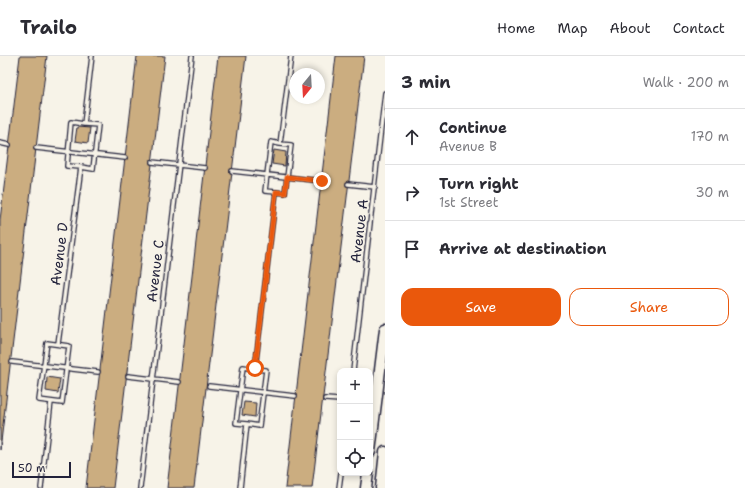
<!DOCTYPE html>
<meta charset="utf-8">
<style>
body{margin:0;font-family:"Shantell Sans",sans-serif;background:#f7f7f7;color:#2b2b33}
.controls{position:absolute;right:12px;bottom:12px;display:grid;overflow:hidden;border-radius:8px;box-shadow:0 2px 6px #0003}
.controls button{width:36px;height:36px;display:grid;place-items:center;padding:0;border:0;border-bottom:1px solid #e1e1e2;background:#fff;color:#2b2b33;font:20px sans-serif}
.compass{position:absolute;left:289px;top:12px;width:36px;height:36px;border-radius:50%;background:#fff;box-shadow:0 2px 6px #0003;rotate:198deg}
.scale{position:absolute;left:12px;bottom:10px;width:59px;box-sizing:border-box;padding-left:4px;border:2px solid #22223b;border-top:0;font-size:11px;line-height:14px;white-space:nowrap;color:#22223b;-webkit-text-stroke:3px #f7f3e8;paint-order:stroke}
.stop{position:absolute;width:12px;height:12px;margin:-9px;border:3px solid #ea580c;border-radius:50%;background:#fff}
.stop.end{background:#ea580c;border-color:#fff;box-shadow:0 1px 4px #0008}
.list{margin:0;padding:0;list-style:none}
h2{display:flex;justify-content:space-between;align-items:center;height:52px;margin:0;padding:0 16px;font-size:17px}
h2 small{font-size:13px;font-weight:400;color:#7c7c81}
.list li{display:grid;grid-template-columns:26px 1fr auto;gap:12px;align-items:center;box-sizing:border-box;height:56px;padding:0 16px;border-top:1px solid #e1e1e2}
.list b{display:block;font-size:15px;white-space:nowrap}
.list p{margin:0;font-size:13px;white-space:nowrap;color:#7c7c81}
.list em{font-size:13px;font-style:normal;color:#7c7c81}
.actions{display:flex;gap:8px;padding:12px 16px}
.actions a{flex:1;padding:9px 0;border:1px solid #ea580c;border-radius:12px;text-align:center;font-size:14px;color:#ea580c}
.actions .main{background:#ea580c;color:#fff}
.icon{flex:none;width:22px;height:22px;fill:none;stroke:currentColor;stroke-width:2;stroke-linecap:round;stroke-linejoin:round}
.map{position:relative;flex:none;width:385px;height:432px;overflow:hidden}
header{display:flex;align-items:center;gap:24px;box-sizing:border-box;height:56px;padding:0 20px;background:#fff;border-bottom:1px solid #e1e1e2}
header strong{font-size:19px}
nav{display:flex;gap:22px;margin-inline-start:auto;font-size:14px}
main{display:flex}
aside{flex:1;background:#fff}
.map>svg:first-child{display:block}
</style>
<header>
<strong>Trailo</strong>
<nav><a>Home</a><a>Map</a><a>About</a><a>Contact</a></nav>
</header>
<main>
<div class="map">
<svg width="385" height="432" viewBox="0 0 385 432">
<rect width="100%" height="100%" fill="#f7f3e8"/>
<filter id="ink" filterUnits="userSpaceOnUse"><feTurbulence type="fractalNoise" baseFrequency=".025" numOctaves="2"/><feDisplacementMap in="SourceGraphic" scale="8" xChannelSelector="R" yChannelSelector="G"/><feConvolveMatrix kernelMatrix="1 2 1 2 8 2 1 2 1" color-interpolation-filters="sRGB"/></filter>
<g filter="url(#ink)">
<!-- building -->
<path fill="#cbad80" stroke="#22223b" d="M20,0H47L0,394V164Z
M137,0H165L113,432H86Z
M218,0H246L194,432H167Z
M336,0H364L312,432H285Z
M77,71L90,72L88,87L75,85Z
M274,94L286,96L285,110L272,108Z
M47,321L60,323L58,337L46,335Z
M244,346L256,347L255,361L242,359Z"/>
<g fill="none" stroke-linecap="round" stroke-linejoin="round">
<defs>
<path id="lane" d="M0,87L9,89
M36,92L125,102
M152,106L205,112
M81,111L67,110L71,66L84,68
M232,115L322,125
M348,128L375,131
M276,136L265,135L271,86L280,88
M47,287L69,290L62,347L39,344Z
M58,288L81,111L93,113L98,69L84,68L92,0
M12,306L98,316
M353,315L385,37
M128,320L179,326
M209,330L295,340
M325,343L340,344
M247,368L236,367L243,311L255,313
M41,432L51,346
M140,432L192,0
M240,432L247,368L259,370L266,314L255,313L276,136L285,137L291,89L280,88L291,0
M339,432L341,417"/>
<path id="secondary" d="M370,396L385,273
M366,432L368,417
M381,432L385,396"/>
</defs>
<!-- lane casing -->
<use href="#lane" stroke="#22223b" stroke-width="6"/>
<!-- secondary casing -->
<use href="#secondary" stroke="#22223b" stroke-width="13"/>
<!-- lane -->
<use href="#lane" stroke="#f7f3e8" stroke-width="3.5"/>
<!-- secondary -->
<use href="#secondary" stroke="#f7f3e8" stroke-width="10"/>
</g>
</g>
<g fill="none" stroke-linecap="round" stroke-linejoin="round" filter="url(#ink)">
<!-- route -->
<path stroke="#ea580c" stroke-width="5" d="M255,312L276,136L285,137L287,121L322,125"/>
</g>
<g text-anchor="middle" stroke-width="3.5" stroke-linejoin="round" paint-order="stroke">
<!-- street labels -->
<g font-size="14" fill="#22223b" stroke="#f7f3e8">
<text transform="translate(359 175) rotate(-83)" y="5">Avenue A</text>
<text transform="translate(59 198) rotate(-83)" y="5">Avenue D</text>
<text transform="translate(155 215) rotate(-83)" y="5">Avenue C</text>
</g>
</g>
</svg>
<div class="controls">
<button>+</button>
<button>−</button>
<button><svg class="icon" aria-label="locate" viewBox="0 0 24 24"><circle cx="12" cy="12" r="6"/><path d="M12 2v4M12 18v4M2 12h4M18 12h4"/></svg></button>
</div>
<svg class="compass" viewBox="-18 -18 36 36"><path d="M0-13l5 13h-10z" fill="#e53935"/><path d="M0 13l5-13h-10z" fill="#7c7c81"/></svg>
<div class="scale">50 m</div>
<div class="stop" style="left:255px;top:312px"></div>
<div class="stop end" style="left:322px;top:125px"></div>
</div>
<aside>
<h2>3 min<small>Walk · 200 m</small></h2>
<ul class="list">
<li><svg class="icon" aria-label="ahead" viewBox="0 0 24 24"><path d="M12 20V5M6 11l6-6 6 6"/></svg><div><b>Continue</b><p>Avenue B</p></div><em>170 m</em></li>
<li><svg class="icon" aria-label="right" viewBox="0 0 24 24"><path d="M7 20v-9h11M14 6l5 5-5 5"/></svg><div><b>Turn right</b><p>1st Street</p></div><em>30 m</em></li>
<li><svg class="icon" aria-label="arrive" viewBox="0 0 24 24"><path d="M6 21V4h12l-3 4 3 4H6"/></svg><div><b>Arrive at destination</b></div></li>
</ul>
<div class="actions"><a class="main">Save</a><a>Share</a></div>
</aside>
</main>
